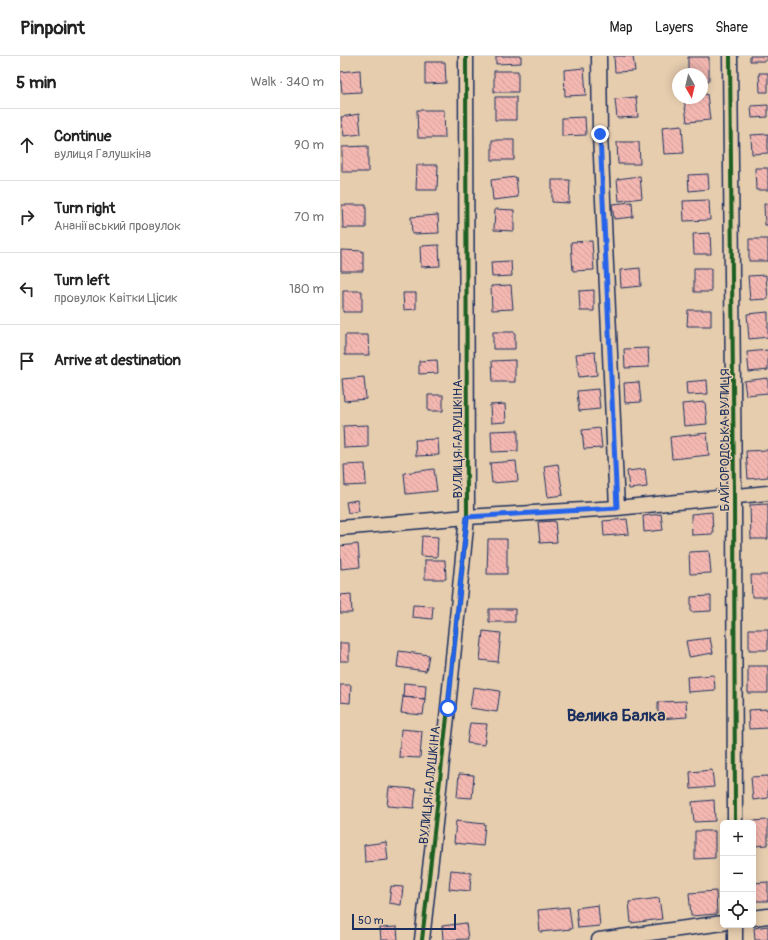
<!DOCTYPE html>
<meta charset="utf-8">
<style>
body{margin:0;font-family:Pangolin,sans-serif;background:#f6f6f6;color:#222}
.controls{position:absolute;right:12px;bottom:12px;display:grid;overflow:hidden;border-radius:6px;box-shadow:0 2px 10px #0003}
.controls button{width:36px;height:36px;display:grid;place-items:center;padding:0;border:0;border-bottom:1px solid #e0e0e0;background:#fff;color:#222;font:20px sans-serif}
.compass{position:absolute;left:332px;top:12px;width:36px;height:36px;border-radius:50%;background:#fff;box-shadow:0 2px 10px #0003;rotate:172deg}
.scale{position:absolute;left:12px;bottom:10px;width:104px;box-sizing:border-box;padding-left:4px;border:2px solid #1b2f5e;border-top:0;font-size:11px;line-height:14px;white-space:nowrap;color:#1b2f5e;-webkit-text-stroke:3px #e6cdae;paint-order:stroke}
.stop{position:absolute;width:12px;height:12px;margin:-9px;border:3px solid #2563eb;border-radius:50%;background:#fff}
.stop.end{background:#2563eb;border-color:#fff;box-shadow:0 1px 4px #0008}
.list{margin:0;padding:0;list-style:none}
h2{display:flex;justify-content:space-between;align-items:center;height:52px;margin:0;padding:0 16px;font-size:17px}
h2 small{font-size:13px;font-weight:400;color:#767676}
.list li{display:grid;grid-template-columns:26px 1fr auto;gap:12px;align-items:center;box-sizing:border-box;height:72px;padding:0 16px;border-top:1px solid #e0e0e0}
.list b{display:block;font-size:15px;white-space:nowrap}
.list p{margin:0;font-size:13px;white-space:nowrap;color:#767676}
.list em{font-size:13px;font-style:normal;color:#767676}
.icon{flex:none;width:22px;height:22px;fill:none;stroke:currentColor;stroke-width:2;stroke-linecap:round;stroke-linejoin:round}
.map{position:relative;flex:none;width:428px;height:884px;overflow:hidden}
header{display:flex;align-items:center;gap:24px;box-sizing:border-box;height:56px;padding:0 20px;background:#fff;border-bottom:1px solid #e0e0e0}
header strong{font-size:19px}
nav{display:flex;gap:22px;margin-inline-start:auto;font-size:14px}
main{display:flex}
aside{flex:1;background:#fff}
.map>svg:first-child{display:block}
</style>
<header>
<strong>Pinpoint</strong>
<nav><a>Map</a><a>Layers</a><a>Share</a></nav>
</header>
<main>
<aside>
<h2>5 min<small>Walk · 340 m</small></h2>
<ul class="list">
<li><svg class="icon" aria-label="ahead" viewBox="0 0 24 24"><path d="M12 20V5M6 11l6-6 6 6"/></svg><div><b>Continue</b><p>вулиця Галушкіна</p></div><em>90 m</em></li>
<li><svg class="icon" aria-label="right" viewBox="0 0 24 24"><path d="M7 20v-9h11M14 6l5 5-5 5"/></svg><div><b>Turn right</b><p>Ананіївський провулок</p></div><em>70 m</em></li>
<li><svg class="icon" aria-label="left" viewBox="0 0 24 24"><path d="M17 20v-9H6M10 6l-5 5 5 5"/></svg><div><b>Turn left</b><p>провулок Квітки Цісик</p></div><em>180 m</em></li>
<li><svg class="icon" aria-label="arrive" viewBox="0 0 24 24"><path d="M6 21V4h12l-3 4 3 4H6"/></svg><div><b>Arrive at destination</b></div></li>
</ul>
</aside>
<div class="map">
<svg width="428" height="884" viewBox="0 0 428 884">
<defs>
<pattern id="building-back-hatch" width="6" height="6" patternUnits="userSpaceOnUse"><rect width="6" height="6" fill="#f4b8b1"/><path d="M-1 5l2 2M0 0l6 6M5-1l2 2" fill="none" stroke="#d19e9b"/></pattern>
</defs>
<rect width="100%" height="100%" fill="#e6cdae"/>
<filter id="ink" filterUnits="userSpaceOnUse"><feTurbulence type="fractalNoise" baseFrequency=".025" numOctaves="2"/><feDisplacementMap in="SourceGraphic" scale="8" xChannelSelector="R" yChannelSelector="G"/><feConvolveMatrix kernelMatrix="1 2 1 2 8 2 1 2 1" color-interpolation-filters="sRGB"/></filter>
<g filter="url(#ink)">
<!-- building -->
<path fill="url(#building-back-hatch)" stroke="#1b2f5e" d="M156,0H181V7L156,8Z
M274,0H293L295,15L275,16Z
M410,0H426V5H410Z
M348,1H369V25H362V18H348Z
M85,6H105L106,27L85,28Z
M244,12L246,39L225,40L224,14Z
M20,14L21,36L2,37L0,16Z
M154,15H178V36H154Z
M419,17H428V36H420Z
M367,38L370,64L347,66L344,42H362V39Z
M155,41H176V64H155Z
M296,41L298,61L277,62L275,43Z
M428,49V61L412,62L411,50Z
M77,54H104L105,82H78Z
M19,58L21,78L4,80L1,61Z
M245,61L246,79L222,80V62Z
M342,69L344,97L324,98L322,71Z
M428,78V97L412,98L411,79Z
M152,84H174V104H152Z
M277,86H299L300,108H278Z
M28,90V116H2V91Z
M77,109H98L97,134H76Z
M415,112H428V134H416Z
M368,118L369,133L349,135L348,119Z
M300,120L302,142L279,145L277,123Z
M176,121L178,141L153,144L151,124Z
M212,124H230L229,147L212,146Z
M369,144L370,164L344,165L343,145Z
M292,146L293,161L274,163L272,148Z
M424,148H428V169H425Z
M2,149H26V172H3Z
M155,153L174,154V175L154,174Z
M98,159L99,177L72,178L71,161Z
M370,177L371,198H354L353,178Z
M409,183H428V205H409Z
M252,185L254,214L233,215L231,186Z
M99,189L100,210L81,211L80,190Z
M1,194L23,195V215H1Z
M171,205L172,220L152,221L151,206Z
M300,212L301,230L281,232L280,214Z
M354,212H371V236H354Z
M426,219L428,243L410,244L408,220Z
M171,229L173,253L152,254L151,230Z
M254,234V255H240L239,235Z
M3,235H22V256H3Z
M63,237H76V253L64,254Z
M348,254H371V270H347Z
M428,256V281L409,283L407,258Z
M153,276H175V293H153Z
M5,279H28L29,299H5Z
M308,292L309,311L285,312L284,293Z
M428,294V314L409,316L407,296Z
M255,296L257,319L239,321L236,298Z
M97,304L98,317L79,318V305Z
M175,304V326H153L152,305Z
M24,321L26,343L4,345L2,323Z
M428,322V337L406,339L404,325Z
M367,324L368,338L347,339L346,326Z
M299,326L301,346L285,347L284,327Z
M258,333L260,353L239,355L237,335Z
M88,339H103V355H88Z
M365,346L367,368L344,370L342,348Z
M165,348L166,366L151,367L150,349Z
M28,369V391L4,392L3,370Z
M260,372L262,392L244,393L242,374Z
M178,374V395L152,396L151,375Z
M367,377L369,399L332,403L330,381Z
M98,383L99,399L76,400L75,384Z
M428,394V421L408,423L406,395Z
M176,405L178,425L152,427L150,407Z
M25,408L26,429L5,430L4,409Z
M218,408L223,439L208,441L204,410Z
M94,413L97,435L66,438L64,417Z
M305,413L307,431L289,433L287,415Z
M17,444L19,455L8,457L6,446Z
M428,448V483H411L410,449Z
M372,456L373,478L352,479L351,458Z
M321,458L323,474L304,476L303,460Z
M287,463L289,478L264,480L263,465Z
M215,465L217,486L200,487L198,466Z
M82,480L98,481L97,501L81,500Z
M148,483H167V518H147Z
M18,488L20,511L1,513L0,490Z
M369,495L371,517L350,518L349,496Z
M85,504H105L106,523H85Z
M411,519H428V541H412Z
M11,538L12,557H0V539Z
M371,540V555L351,556V541Z
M73,549L93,550L92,563L72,561Z
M149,553H175V566H149Z
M409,573H428V594H409Z
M143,575L161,577L158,606L140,604Z
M370,582L373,597L349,601L346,585Z
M0,587H9V605H0Z
M59,595L89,599L86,615L57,611Z
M408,610H428V637H408Z
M374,619L375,634L348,636L347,621Z
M64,627L86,629L85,643L63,641Z
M0,629H11L10,647L0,646Z
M133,631L160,635L157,656L130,652Z
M63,641L85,643L83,659L61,657Z
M346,645L347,661L318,663V646Z
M428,653V672L409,673L408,654Z
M130,667L147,668L144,689L127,687Z
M61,673L82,675L80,702L59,701Z
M372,714L374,731L351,733L350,716Z
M119,718L134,719L132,742L117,741Z
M428,720V742L413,744L411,721Z
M49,731L76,733L74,752L47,750Z
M374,744L375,765L354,766L352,746Z
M428,764V789L413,790V767H410V765Z
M116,765L145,768L143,790L114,787Z
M355,775H375V802L355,803Z
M46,786L48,804L25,806L24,789Z
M111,814L131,816L130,835L109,833Z
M428,826V845H413V827Z
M51,830L63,831L61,849L49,847Z
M376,835L377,858L351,860L349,837Z
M319,842L322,863L291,867L289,846Z
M258,849L260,870L238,872L236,852Z
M229,851L232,873L200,876L198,854Z
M126,867L128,883L103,884L102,870Z
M428,870V884H415L414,872Z
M57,871L58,884H41L40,872Z"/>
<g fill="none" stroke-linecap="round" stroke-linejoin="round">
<defs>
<path id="minor" d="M259,0L260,78L277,452
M390,0L394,440L395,767
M0,472L127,461L277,452L428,437
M413,862L428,860
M395,869V884
M82,884L108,652L127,461L126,0
M259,884L383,867"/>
</defs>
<!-- minor casing -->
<use href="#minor" stroke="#1b2f5e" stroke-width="17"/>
<!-- minor -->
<use href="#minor" stroke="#e6cdae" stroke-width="14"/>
<defs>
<path id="cycleway" d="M390,0L394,440L395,767
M82,884L108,652L127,461L126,0"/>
</defs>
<!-- cycleway casing -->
<use href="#cycleway" stroke="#e6cdae" stroke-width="6"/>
<!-- cycleway -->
<use href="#cycleway" stroke="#1b5e20" stroke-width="4"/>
</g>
</g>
<g fill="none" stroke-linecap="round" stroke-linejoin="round" filter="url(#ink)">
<!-- route -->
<path stroke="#2563eb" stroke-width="5" d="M108,652L127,461L277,452L260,78"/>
</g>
<g text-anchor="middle" stroke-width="3" stroke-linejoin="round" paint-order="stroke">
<!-- street labels -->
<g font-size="13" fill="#1b2f5e" stroke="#e6cdae">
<text transform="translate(117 383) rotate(-90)" y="5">ВУЛИЦЯ ГАЛУШКІНА</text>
<text transform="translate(384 384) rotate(-90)" y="5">БАЙГОРОДСЬКА ВУЛИЦЯ</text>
<text transform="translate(89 729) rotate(-84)" y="5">ВУЛИЦЯ ГАЛУШКІНА</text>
</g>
<!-- district labels -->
<g font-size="17" font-weight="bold" fill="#1b2f5e" stroke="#e6cdae">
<text x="276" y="665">Велика Балка</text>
</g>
</g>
</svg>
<div class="controls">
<button>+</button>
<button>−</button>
<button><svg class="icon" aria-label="locate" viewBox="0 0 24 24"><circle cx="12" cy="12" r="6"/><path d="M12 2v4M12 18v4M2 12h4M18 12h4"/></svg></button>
</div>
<svg class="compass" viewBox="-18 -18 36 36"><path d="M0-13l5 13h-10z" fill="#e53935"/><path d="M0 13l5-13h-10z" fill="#767676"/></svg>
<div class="scale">50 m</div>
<div class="stop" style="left:108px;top:652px"></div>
<div class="stop end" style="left:260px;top:78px"></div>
</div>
</main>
